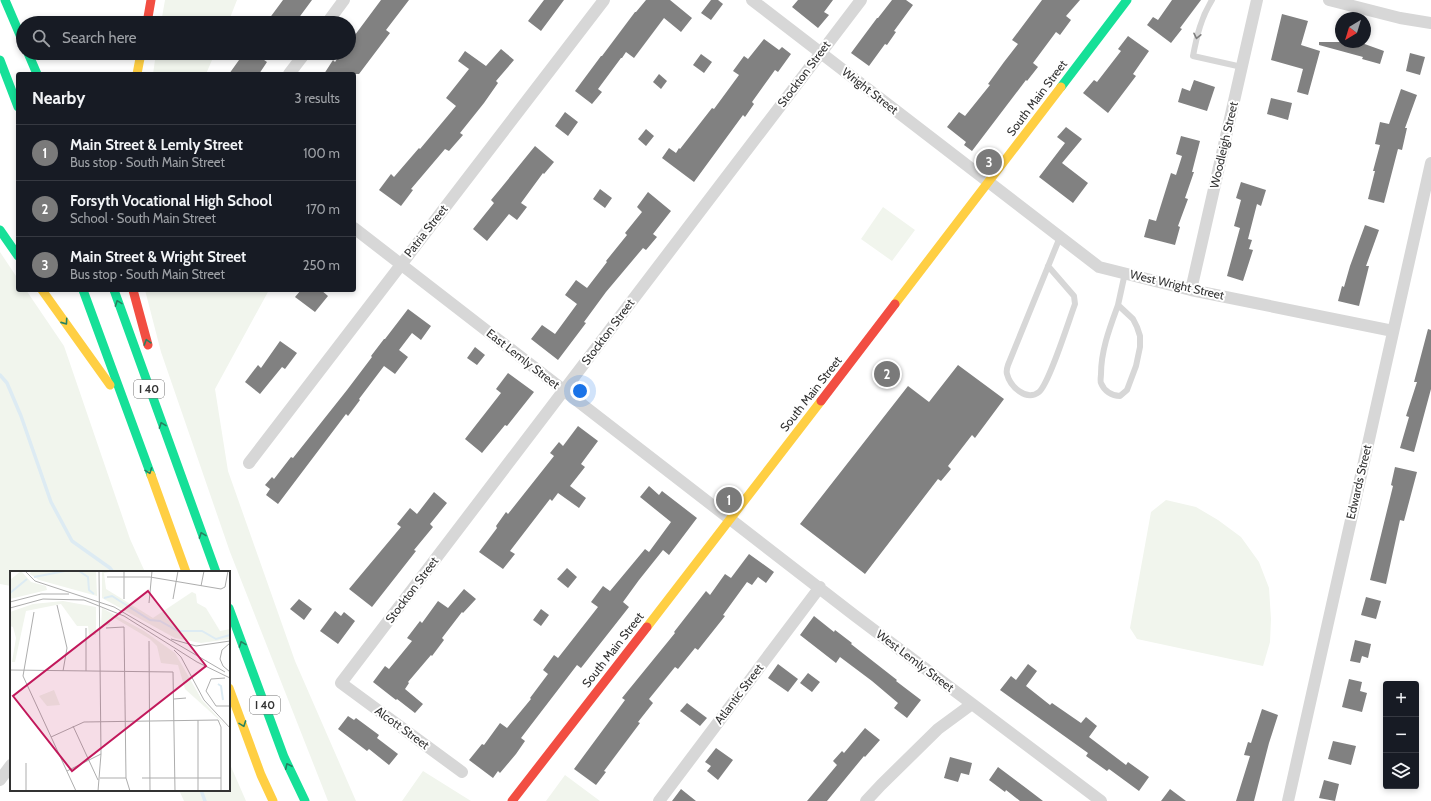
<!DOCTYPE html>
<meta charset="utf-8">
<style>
body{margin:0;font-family:Cabin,sans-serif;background:#20242c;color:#f1f3f6}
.controls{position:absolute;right:12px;bottom:12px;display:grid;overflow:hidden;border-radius:4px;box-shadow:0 2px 6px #0003}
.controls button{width:36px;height:36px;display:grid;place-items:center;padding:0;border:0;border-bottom:1px solid #363941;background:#171b24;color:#f1f3f6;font:20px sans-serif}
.compass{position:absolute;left:1335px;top:12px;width:36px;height:36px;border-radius:50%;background:#171b24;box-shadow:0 2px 6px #0003;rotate:218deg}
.you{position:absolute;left:580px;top:391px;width:14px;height:14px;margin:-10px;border:3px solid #fff;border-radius:50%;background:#1a73e8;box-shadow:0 0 0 6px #1a73e833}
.badge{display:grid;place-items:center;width:26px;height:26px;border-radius:50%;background:#7a7a7a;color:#fff;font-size:13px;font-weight:700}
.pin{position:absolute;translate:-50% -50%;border:2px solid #fff;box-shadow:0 1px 4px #0006}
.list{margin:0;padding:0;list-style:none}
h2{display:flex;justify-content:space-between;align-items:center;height:52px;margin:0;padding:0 16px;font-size:17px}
h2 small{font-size:13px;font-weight:400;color:#9ea1a6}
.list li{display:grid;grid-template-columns:26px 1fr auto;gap:12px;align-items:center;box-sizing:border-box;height:56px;padding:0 16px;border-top:1px solid #363941}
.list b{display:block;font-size:15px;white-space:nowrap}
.list p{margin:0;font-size:13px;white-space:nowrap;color:#9ea1a6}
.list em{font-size:13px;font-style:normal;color:#9ea1a6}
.icon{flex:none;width:22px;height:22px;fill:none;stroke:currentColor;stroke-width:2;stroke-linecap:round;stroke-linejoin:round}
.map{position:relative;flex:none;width:1431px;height:801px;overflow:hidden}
.search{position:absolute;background:#171b24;box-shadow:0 2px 6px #0003;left:16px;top:16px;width:340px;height:44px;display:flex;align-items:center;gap:10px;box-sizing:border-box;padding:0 14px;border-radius:22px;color:#9ea1a6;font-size:15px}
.panel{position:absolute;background:#171b24;box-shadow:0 2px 6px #0003;left:16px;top:72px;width:340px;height:220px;border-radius:4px}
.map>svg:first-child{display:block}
</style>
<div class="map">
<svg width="1431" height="801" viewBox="0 0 1431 801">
<rect width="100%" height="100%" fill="#fff"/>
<!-- green -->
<path fill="#f1f5ed" d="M165,0H237L228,23H161Z
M156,53H215L206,74H153Z
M883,207L915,230L892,261L861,239Z
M0,252L18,279V290H26L64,346L130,539L145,572H11V586L0,584Z
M145,290H269L215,389L228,471L295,661L356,801H328L230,552L161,352Z
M1166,500L1196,507L1218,520L1241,537L1259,562L1269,588L1271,619L1270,642L1263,666L1137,639L1130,628L1151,512Z
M229,762L246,801H184L179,790H229Z
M423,771L471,801H402Z
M565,775L600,801H546Z"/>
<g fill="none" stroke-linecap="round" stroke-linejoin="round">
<!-- stream -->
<path stroke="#ddebf3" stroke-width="3.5" d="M0,375L7,383L21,416L51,502L72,541L110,568L113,572
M201,790L205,801"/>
</g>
<!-- building -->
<path fill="#818181" d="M283,0H312L295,23H266Z
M381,0H409L386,30L390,33L359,74H324L333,60L335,62L341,53H349V43Z
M544,0H564L541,31L528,21Z
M646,0H670L692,18L681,32L664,18L634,58L626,52L622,58H621L598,89L602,92L592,104L575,91L601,56H602L635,12H636Z
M711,0H718L723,4L711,20L701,13Z
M798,0H833L824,12L829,15L818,28L792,7Z
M892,0H906L913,5L894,31L896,32L887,45L885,44L869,66L851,53L877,18H878Z
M1042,0H1080L1066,16L1071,20L1060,35L1056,32L1033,63L1038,67L1027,81L1026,80L972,151L964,145L966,142L947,127L959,112L965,116L990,85L988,84L1004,62L1018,44L1012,40Z
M1172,0H1201L1180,28L1182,29L1171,43L1147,25L1153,17L1158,20Z
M1282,14L1308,21L1301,45L1320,51L1308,95L1297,92L1303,69L1271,60Z
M1128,36L1149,51L1133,74L1136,76L1108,113L1083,93L1094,80L1097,82L1121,51L1118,49Z
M764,39L779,50L782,47L791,54L778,72L775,70L752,102L754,104L745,117L743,115L694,182L662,158L669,148L676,153L679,148L680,149L712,108L714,109L739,75L733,71L744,56L748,59Z
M1319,42H1359L1384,51L1380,64L1362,59L1363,57L1319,45Z
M501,49L514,60L496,81L498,83L484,103L460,133L463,135L449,151L445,149L411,189L413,190L401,206L379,190L391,174L394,177L419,148L420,149L456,106L446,98L469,69L458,61L465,51L486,66Z
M244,53H254L267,62L259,74H229Z
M1410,53L1425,57L1420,75L1406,71Z
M701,54L712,62L704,73L693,65Z
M659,74L667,81L661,89L653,82Z
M1194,80L1215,87L1207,111L1178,102L1182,88L1190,91Z
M1401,89L1417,95L1405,128H1407L1402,150L1398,149L1384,203L1368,199L1375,171H1373L1380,145L1375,144L1380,122L1389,124Z
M1271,98L1292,103L1288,120L1267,114Z
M565,112L578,122L568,136L555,126Z
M1066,127L1082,139L1062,163L1088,183L1073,203L1039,177L1065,143L1057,137Z
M646,129L654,136L646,146L638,139Z
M1181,136L1200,141L1192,172H1194L1185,198L1188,199L1178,226L1180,227L1175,245L1144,237L1149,219L1156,221L1171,173L1176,175L1182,156L1176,154Z
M535,146L554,162L544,174L543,173L521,203L527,207L517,220L509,214L487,241L473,229L494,203L491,200L501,188Z
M1241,182L1266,190L1261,206L1257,204L1248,239L1252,240L1249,249L1253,250L1243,281L1227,276L1240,228L1234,226L1241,200L1236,198Z
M600,189L612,198L605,208L593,199Z
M648,192L671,211L653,234L657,237L646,250L643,248L606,292L584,322L586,323L558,360L531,339L542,325L555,334L577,304L565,295L576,280L587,288L607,262L606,261L627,235L625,233L642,212L637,207Z
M1365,225L1379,230L1366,266H1369L1359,306L1338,301L1342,286L1344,287L1350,266Z
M301,290H321L328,296L315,312L295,297Z
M408,309L431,326L421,340L412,333L399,350L408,357L395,374L384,366L359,399L360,400L348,416L346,414L278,504L266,495L270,489L265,485L272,477L274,479L291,457L293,458L347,390L372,357L371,356L384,339H385Z
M1428,329L1431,330V389L1414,452L1400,448L1409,417L1406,416L1417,382H1414Z
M280,341L297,353L285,369L282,367L260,394L245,382L258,365L261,368Z
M475,347L485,355L477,365L467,358Z
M958,365L1004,399L975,438L972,435L948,466L951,469L941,481L938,479L865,574L800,524L908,386L929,402Z
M508,373L534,392L507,426L505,425L482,453L465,439L501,393L496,389Z
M578,426L598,441L581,464L585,467L570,486L586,498L579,508L558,493L552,501L550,499L510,551L515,554L503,569L479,552L497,528L496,526L506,512L508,514L554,456L550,453L559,442L563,446Z
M1395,467L1417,472L1404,521L1400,520L1386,584L1370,580L1393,486L1391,485Z
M649,486L659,495L662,491L697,518L669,555L663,550L639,580L623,602L629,607L581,668L577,665L521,738L525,741L516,754L500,773L498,771L493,778L469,760L482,744L484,745L500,723L507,728L531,699L530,698L548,674L543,670L554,655L558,658L598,607L591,602L603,586L610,591L645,549L649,552L671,522L640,497Z
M434,492L447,503L430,524L433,527L414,550L416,551L372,607L349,589L401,527L397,524L410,508L417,514Z
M749,554L774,572L766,583L758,577L752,585L747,582L723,615L725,616L698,650L695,648L678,669L675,667L649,699L653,703L638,722L640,723L604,771L606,772L596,785L574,769L625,700L622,698L675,633L674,632L706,591L710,595L725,574L731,578Z
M567,568L577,577L568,588L557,579Z
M464,589L476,599L463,613L462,612L442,638L444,640L432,656L431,655L408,682L409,683L405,689L423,704L415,713L397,699L396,700L373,682L385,666L389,669L412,641L407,638L420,621L422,623L438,601L448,608Z
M1366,597L1381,601L1376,619L1361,615Z
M299,599L312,609L304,620L290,609Z
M541,609L549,615L541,626L533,620Z
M335,611L341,616L344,612L355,621L338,644L320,631Z
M814,616L834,632L835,630L852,643L851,644L897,680L896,681L921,700L907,718L894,708L898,703L872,681L840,657L836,663L800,635Z
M1355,640L1371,644L1368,658L1362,656L1360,663L1350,661Z
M778,664L798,679L788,692L768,678Z
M1028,664L1037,671L1026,686L1050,705L1052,703L1081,723L1086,717L1097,726L1089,737L1126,765L1128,762L1149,777L1139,791L1109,769L1107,771L1086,756L1088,753L1000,690L1011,676L1016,680Z
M808,673L820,682L812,692L800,683Z
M1349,679L1362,682L1360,691L1367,693L1362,712L1342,707Z
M687,703L707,718L700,726L680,711Z
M1262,709L1278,715L1269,743L1254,801H1236L1250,756L1244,755L1248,742L1251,743Z
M348,716L354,720L356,718L379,735L377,738L398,754L389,765L369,749L367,751L338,729Z
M865,728L880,740L865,757L864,756L827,801H807L837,765L833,761L842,751L844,753Z
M1333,741L1356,746L1351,765L1328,759Z
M716,748L733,760L718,780L707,771L711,766L705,762Z
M950,757L972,763L969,775L961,773L958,782L944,778Z
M998,767L1026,788L1043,801H1020L1006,790L1005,792L989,780Z
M1324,780L1339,784L1335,801L1319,798Z
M681,789L696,801H672Z
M1170,789L1186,801H1161Z"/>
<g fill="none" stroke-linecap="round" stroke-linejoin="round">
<!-- lane -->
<path stroke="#d7d7d7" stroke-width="6" d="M1212,0C1201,18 1197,35 1193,56L1242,67
M1048,266L1074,296L1075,304C1069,320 1049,384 1039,392C1026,402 1010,386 1007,374C1006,371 1007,368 1008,365L1060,237
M1118,305L1133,319L1137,327L1140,336V347L1136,366L1127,390L1120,396C1112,396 1104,391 1101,383C1100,381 1101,376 1101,374C1101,350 1110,327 1118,305Z
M1118,305L1125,273"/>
<!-- street -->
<path stroke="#d7d7d7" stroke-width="12" d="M752,0L1099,267L1191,290L1393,331
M1329,0L1400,18L1431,23
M327,23L344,0
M289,74L305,53
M354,228L854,615L1101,801
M1191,290L1257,0
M249,463L604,0
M462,772L341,683L861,0
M0,780L11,765
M659,801L820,587
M866,801L881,785L938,729L972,704
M1288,801L1431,163"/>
<!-- fast -->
<path stroke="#16e098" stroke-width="9" d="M5,0L23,42
M28,53L37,74
M0,60L18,107
M1061,87L1127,0
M0,230L18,256
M83,290L151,475
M114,290L216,572
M229,608L284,757L305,801"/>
<!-- slow -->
<path stroke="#ffcf43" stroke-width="9" d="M137,74L141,53
M42,290L110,385
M895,304L1061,87
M151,475L186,572
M647,627L821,401
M229,688L261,775L273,801"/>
<!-- jam -->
<path stroke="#f24e42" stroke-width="9" d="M147,23L151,0
M133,290L148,345
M821,401L895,304
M512,801L647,627"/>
</g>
<!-- one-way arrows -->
<defs><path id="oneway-chevron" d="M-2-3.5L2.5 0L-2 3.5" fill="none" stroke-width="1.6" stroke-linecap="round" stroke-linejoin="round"/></defs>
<use stroke="#7d7d7d" href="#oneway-chevron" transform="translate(1197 36) rotate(102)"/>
<g stroke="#268160">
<use href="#oneway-chevron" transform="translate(118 303) rotate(-110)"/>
<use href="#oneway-chevron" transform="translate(65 322) rotate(55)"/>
<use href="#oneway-chevron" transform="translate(147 342) rotate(-107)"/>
<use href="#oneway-chevron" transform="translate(162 425) rotate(-110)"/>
<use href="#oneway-chevron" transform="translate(149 471) rotate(70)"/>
<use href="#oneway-chevron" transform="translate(202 535) rotate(-110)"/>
<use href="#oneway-chevron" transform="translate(242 644) rotate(-110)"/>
<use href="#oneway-chevron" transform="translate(243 724) rotate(70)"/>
<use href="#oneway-chevron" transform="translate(288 766) rotate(-115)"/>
</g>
<g text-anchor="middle" stroke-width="4" stroke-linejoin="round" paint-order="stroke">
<!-- shield labels -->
<g fill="#fff" stroke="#707070" stroke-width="1">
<rect x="134" y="380" width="30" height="18" rx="3"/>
<rect x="250" y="696" width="30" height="18" rx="3"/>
</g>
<g font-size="11" font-weight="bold" fill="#333">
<text x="149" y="393">I 40</text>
<text x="265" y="709">I 40</text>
</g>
<!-- street labels -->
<g font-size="12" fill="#333" stroke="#fff">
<text transform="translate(804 74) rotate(-53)" y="4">Stockton Street</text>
<text transform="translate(870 91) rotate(38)" y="4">Wright Street</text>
<text transform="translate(1037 98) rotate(-53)" y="4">South Main Street</text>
<text transform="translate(1224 145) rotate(-77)" y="4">Woodleigh Street</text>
<text transform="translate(426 231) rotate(-52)" y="4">Patria Street</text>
<text transform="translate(1177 285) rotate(13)" y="4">West Wright Street</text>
<text transform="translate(608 332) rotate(-53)" y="4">Stockton Street</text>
<text transform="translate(523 359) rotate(38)" y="4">East Lemly Street</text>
<text transform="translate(811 394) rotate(-52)" y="4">South Main Street</text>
<text transform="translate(1359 482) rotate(-77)" y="4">Edwards Street</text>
<text transform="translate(412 590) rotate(-53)" y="4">Stockton Street</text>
<text transform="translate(613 650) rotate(-52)" y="4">South Main Street</text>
<text transform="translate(915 661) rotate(37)" y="4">West Lemly Street</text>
<text transform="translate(739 694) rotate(-53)" y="4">Atlantic Street</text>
<text transform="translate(402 728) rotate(36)" y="4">Alcott Street</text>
</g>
</g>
<!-- overview -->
<g transform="translate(10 571)">
<rect width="220" height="220" fill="#fff"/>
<path d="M11,0L21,11L36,15L37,19L0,28V9ZM21,0H86L87,25L29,9L20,3ZM92,0H105L94,2L96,18L143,47L182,21L186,23L187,32L196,37L210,60L220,58V68L191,72L165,67L92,27ZM53,30L86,36V64H79L78,55H67L51,33L16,40L5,91H2L6,67L3,56L0,55V41L23,33ZM92,37L134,60L165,82L192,129L216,155L175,118L168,94L151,92L147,75L140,68L103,46L100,48V54L91,55ZM44,119L50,134L37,135L29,125Z" fill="#f1f5ed"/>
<path fill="none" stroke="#ddebf3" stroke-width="2" d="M69,0L78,6L79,19L84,23M24,6L55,0M0,22L17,8M94,27L102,25L140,49L150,50L168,60H192L206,68L220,64M208,113L211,115L213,129"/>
<path fill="none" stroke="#adadad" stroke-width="1" d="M15,0L25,10L104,36L215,101M114,0V28M97,6H140L211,18L215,16L218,0M191,15L194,0M163,28L168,0M0,31L31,23H59M139,32L142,0M47,34L57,77L53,100M0,37L33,28L74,29L114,45L187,91L220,107M24,41L13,105L66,220M76,57V100M96,57L114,56L116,207L120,220M161,68L186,75L220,70M139,70L140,220M220,72L212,79L210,88L213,95L220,101M164,79L171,86L194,129L220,157M0,99L163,101L165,220M215,107L201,108L196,120L206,135H220M164,128L176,127M188,149V220M63,155L88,209M41,166L74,151L208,149L211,156V220M57,200L91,183M90,207H116M132,207H211M16,220V192M88,220L91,183L89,0"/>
<path fill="#c2185b" fill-opacity="0.15" stroke="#c2185b" stroke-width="2" d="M138,20L196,95L62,200L3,125Z"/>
<rect width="220" height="220" fill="none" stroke="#333" stroke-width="2"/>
</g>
</svg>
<div class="controls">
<button>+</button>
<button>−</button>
<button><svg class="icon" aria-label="layers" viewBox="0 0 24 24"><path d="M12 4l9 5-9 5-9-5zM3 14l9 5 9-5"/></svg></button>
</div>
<svg class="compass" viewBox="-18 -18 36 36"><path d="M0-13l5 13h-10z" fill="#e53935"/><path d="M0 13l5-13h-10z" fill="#9ea1a6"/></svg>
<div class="you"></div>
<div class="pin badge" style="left:729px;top:500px">1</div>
<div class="pin badge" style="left:887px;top:374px">2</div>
<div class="pin badge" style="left:989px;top:162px">3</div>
<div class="search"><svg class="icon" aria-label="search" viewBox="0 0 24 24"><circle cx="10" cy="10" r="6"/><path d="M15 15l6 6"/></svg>Search here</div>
<section class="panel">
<h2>Nearby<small>3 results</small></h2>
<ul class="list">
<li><span class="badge">1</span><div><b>Main Street &amp; Lemly Street</b><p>Bus stop · South Main Street</p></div><em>100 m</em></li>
<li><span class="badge">2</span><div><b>Forsyth Vocational High School</b><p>School · South Main Street</p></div><em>170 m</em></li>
<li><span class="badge">3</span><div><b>Main Street &amp; Wright Street</b><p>Bus stop · South Main Street</p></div><em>250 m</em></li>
</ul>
</section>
</div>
